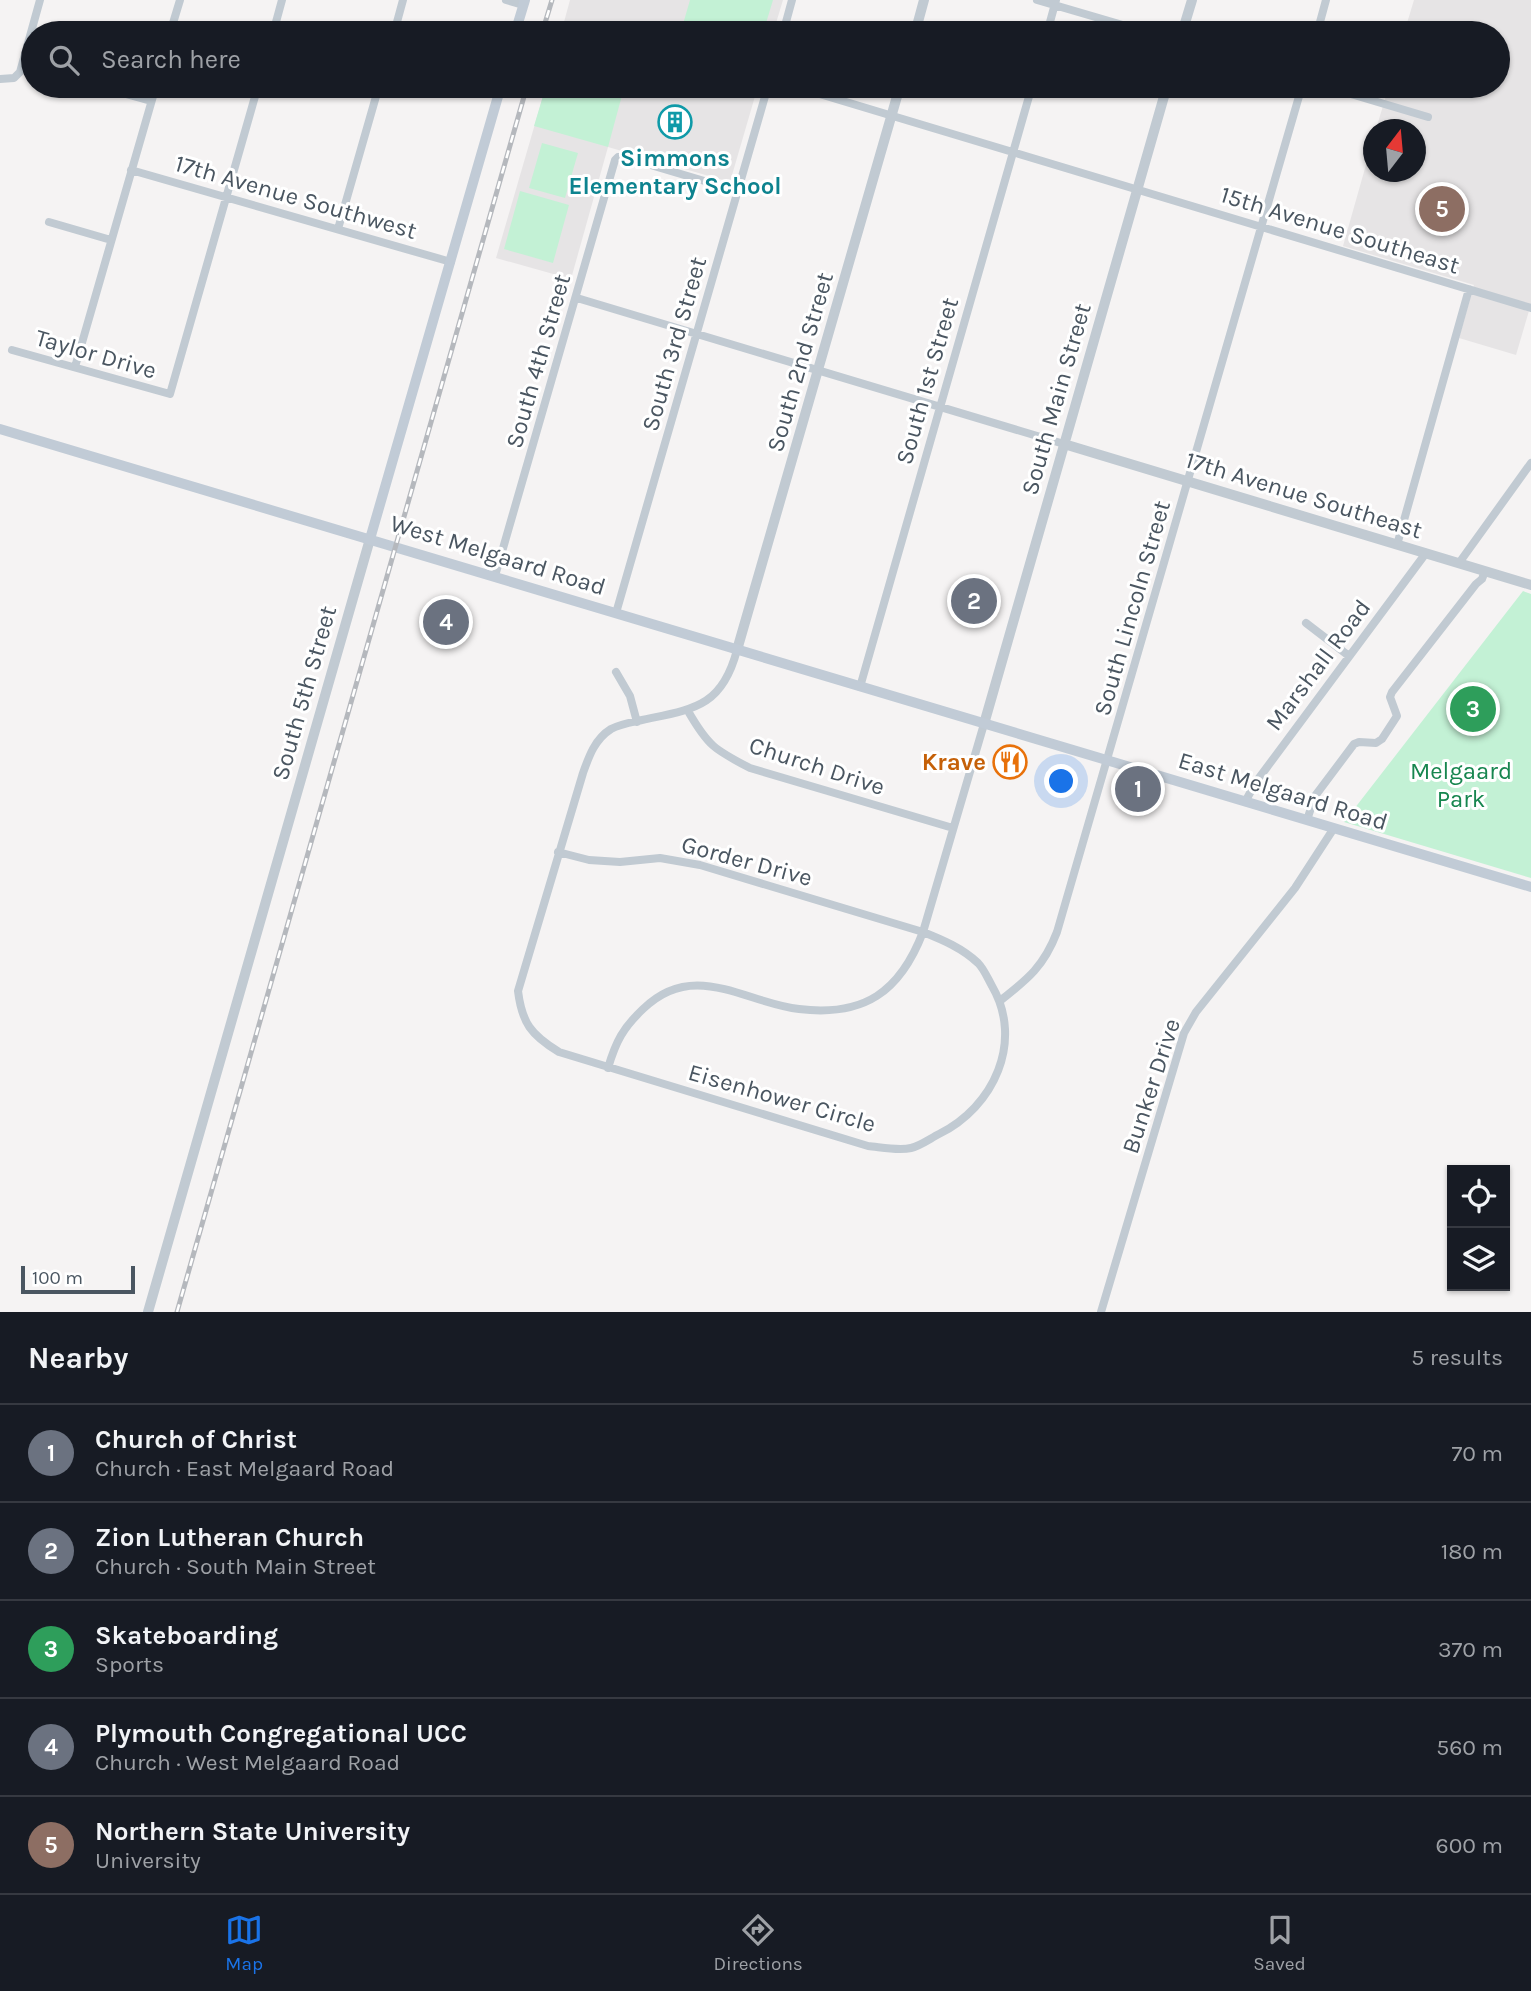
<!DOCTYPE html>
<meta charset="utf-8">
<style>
body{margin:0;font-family:Karla,sans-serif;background:#242831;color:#f1f3f6}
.controls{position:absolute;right:21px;bottom:21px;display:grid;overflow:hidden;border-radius:0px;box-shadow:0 2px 5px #0004}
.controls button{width:63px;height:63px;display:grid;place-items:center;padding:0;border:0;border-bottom:2px solid #363941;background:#171b24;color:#f1f3f6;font:35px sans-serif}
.compass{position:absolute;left:1363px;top:119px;width:63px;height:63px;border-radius:50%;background:#171b24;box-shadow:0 2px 5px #0004;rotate:16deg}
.scale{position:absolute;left:21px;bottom:18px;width:114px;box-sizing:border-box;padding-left:7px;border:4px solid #4a5661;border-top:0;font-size:19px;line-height:24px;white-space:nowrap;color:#4a5661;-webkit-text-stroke:5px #fff;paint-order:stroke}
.you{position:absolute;left:1062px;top:782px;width:24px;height:24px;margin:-18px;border:5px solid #fff;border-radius:50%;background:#1a73e8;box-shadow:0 0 0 10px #1a73e833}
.badge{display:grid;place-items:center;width:46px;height:46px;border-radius:50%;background:#1a73e8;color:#fff;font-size:23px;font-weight:700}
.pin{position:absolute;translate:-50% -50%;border:4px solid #fff;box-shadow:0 2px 7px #0006}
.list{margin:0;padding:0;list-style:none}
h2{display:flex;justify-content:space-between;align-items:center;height:91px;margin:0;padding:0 28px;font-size:30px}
h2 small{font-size:23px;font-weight:400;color:#9ea1a6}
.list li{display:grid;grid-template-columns:46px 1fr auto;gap:21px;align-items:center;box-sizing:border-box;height:98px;padding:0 28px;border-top:2px solid #363941}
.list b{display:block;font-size:26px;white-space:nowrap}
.list p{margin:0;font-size:23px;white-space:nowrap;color:#9ea1a6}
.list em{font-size:23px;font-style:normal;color:#9ea1a6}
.icon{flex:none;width:38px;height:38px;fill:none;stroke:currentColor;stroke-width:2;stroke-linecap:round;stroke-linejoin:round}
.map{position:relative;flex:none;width:1531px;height:1312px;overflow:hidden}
.search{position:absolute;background:#171b24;box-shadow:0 2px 5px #0004;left:21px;right:21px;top:21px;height:77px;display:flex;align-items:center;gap:18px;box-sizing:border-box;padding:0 24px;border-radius:38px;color:#9ea1a6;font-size:26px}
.sheet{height:581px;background:#171b24}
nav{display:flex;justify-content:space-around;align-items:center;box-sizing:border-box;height:98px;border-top:2px solid #363941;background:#171b24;font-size:19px;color:#9ea1a6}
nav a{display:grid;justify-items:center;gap:4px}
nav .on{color:#1a73e8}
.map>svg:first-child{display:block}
</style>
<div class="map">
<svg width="1531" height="1312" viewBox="0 0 1531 1312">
<rect width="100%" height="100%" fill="#f5f3f3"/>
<!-- education -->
<path fill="#e6e4e5" d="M570,0H783L773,33H561Z
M1414,0H1531V304L1516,355L1459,338L1474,285L1343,246L1373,140L1374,172H1416V130L1376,129L1389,86H1498V33H1404Z
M546,86H758L730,182L608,147L571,279L496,258Z"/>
<!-- green -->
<path fill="#c3f1d5" d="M690,0H773L763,33H687L681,31Z
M546,86H634L633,90L624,88L608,147L534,126Z
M542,143L578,153L565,198L529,188Z
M520,191L569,205L553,263L504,249Z
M1523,591L1531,594V878L1344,822Z"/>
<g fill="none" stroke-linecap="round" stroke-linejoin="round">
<!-- minor -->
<path stroke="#c1cad2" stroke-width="8" d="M506,0L523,5
M1037,0L1150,33
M170,33L180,0
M273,33L282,0
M394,33L403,0
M783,33L792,0
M1047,33L1056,0
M1317,33L1326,0
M0,79L14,78L20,72L40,0
M97,86L151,101
M793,86L1531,308
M1324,86L1428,117
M131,170L451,262
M49,222L111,240
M338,229L379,86
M577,298L1064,444
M12,350L170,394L258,86
M75,367L156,86
M1397,545L1469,289
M1459,563L1531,463
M495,576L615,160L618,157L627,158L738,191
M616,613L768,86
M1306,623L1349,656
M737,650C722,707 694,709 642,720C633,722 620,724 611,729C595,739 589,756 583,773L518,991C522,1023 531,1035 559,1052L868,1146C880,1147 898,1151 911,1148C920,1146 931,1138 939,1134C994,1107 1024,1041 992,986C988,979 984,969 978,963C962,948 943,940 923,932L984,724
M616,672L630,696L637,722
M860,687L1032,86
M688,711C708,746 715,750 750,768L953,828
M1245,802L1256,782L1426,553
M1307,820L1315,796L1354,744L1359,742L1376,743L1382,739L1397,716L1390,697L1392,692L1476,584L1482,579L1485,571
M558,852L589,860L620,862L660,858L700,865L923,932C900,992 864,1017 799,1009C745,1003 694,959 643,1009C623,1028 616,1041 608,1068
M1001,1000C1028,979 1044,966 1057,932L1302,86
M1101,1312L1184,1033L1196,1012L1295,888L1334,828"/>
<!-- tertiary -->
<path stroke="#c1cad2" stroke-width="10" d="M915,33L924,0
M1182,33L1192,0
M1064,444L1531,585
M737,650L900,86
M984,724L1167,86
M148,1312L370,539"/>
<!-- secondary -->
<path stroke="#c1cbd6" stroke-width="10" d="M515,33L525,0
M0,429L1531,887
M370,539L501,86"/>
<defs>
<path id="rail" d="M542,33L552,0
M177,1312L527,86"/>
</defs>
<!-- rail casing -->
<use href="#rail" stroke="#b5b8bd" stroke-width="5"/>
<!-- rail -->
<use href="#rail" stroke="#fff" stroke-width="2.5" stroke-dasharray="8" stroke-linecap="butt"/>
</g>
<!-- icons -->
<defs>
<symbol id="building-ring" viewBox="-11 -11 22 22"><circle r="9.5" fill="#fff" stroke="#0f9aa8" stroke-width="1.5"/><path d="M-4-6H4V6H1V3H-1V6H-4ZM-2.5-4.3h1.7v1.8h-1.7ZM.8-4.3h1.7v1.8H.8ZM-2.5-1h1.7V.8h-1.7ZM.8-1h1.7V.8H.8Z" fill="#0f9aa8"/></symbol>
<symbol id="restaurant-ring" viewBox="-11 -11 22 22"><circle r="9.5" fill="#fff" stroke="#e8710a" stroke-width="1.5"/><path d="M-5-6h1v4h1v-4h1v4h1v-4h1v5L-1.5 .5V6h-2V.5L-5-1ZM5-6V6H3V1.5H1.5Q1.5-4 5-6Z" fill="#e8710a"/></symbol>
</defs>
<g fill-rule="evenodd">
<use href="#building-ring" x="656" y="103" width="38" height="38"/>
<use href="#restaurant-ring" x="991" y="743" width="38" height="38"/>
</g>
<g text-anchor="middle" stroke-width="6" stroke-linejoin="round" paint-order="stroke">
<!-- culture labels -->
<g font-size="24" font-weight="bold" fill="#0d838f" stroke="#fff">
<text x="675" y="166">Simmons<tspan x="675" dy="28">Elementary School</tspan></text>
</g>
<!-- street labels -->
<g font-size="24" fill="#4a5661" stroke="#fff">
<text transform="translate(296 197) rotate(16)" y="8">17th Avenue Southwest</text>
<text transform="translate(1340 230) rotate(17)" y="8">15th Avenue Southeast</text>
<text transform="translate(674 344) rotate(-74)" y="8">South 3rd Street</text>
<text transform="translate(96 354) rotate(16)" y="8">Taylor Drive</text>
<text transform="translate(538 361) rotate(-74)" y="8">South 4th Street</text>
<text transform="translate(800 362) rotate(-74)" y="8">South 2nd Street</text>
<text transform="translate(927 381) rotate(-74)" y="8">South 1st Street</text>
<text transform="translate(1056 399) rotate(-74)" y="8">South Main Street</text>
<text transform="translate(1304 495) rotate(17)" y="8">17th Avenue Southeast</text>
<text transform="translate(498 555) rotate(17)" y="8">West Melgaard Road</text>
<text transform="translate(1132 608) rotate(-74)" y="8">South Lincoln Street</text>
<text transform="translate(1318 665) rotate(-53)" y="8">Marshall Road</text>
<text transform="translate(304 693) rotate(-74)" y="8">South 5th Street</text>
<text transform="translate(817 766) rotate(18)" y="8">Church Drive</text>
<text transform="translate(1283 791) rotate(17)" y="8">East Melgaard Road</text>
<text transform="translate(747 861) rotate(15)" y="8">Gorder Drive</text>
<text transform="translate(1151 1086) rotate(-72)" y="8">Bunker Drive</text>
<text transform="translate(782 1098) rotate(16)" y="8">Eisenhower Circle</text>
</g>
<!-- food labels -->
<g font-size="24" font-weight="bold" fill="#c56008" stroke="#fff" text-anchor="end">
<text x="986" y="770">Krave</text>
</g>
<!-- park labels -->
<g font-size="24" fill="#17864f" stroke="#fff">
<text x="1461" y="779">Melgaard<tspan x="1461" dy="28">Park</tspan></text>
</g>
</g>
</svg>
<div class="controls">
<button><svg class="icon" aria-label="locate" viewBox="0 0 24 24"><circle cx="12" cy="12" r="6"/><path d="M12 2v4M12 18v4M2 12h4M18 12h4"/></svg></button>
<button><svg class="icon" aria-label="layers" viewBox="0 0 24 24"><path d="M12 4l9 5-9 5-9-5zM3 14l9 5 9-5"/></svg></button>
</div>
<svg class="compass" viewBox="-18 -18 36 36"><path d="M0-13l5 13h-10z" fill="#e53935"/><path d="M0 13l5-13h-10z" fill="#9ea1a6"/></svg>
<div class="scale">100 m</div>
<div class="you"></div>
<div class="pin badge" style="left:1138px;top:789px;background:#6b7280">1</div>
<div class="pin badge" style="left:974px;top:601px;background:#6b7280">2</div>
<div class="pin badge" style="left:1473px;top:709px;background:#2e9e5b">3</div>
<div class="pin badge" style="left:446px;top:622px;background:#6b7280">4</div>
<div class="pin badge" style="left:1442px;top:209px;background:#8d6e63">5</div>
<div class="search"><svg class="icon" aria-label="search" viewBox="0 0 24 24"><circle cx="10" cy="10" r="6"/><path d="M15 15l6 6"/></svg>Search here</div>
</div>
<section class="sheet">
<h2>Nearby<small>5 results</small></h2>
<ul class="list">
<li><span class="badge" style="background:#6b7280">1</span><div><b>Church of Christ</b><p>Church · East Melgaard Road</p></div><em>70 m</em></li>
<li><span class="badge" style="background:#6b7280">2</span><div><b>Zion Lutheran Church</b><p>Church · South Main Street</p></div><em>180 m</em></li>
<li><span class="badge" style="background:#2e9e5b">3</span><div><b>Skateboarding</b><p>Sports</p></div><em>370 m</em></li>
<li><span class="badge" style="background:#6b7280">4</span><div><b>Plymouth Congregational UCC</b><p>Church · West Melgaard Road</p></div><em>560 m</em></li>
<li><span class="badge" style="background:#8d6e63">5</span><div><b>Northern State University</b><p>University</p></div><em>600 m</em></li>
</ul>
</section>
<nav>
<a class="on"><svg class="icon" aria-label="map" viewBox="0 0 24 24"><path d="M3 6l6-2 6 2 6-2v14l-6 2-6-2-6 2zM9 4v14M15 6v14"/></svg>Map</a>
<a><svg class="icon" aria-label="directions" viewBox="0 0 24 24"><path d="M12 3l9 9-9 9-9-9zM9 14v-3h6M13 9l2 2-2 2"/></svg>Directions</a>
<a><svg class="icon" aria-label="saved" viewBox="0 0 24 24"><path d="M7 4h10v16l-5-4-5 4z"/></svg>Saved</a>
</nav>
